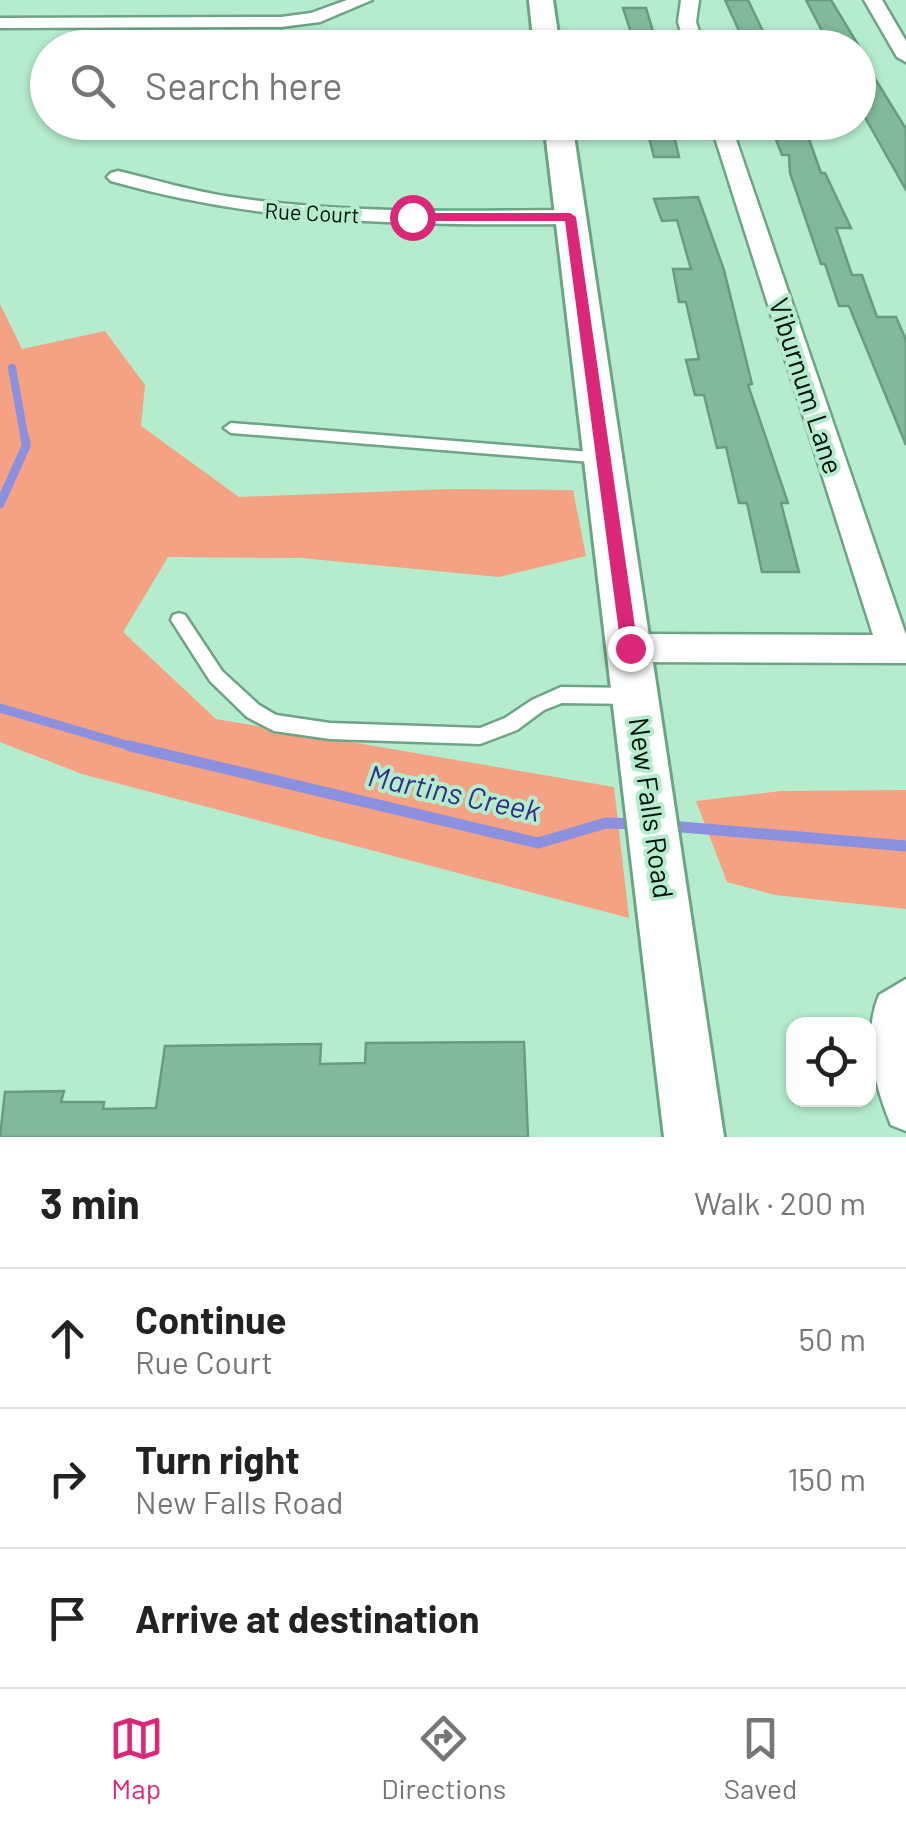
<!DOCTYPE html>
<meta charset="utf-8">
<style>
body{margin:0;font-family:Barlow,sans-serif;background:#f2f2f2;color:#222}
.controls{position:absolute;right:30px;bottom:30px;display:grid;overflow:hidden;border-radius:20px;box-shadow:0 2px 8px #0004}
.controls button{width:90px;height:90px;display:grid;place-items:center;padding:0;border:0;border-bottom:2px solid #e0e0e0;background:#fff;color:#222;font:50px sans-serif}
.stop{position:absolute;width:30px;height:30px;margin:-22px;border:8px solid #db2777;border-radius:50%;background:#fff}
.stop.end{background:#db2777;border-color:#fff;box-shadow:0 2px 10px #0008}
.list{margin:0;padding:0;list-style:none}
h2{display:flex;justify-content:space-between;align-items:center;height:130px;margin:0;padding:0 40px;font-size:42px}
h2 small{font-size:32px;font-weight:400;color:#767676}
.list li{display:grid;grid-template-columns:65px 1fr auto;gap:30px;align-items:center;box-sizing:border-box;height:140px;padding:0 40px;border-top:2px solid #e0e0e0}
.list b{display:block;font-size:38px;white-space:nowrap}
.list p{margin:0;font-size:32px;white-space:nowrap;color:#767676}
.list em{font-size:32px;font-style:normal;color:#767676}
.icon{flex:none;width:55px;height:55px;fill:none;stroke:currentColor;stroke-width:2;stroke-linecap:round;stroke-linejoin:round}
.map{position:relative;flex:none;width:906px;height:1137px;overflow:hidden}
.search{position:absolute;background:#fff;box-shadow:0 2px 8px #0004;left:30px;right:30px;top:30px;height:110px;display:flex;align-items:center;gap:25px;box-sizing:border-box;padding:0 35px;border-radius:55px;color:#767676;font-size:38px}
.sheet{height:550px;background:#fff}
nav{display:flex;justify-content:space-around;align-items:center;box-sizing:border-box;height:140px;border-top:2px solid #e0e0e0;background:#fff;font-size:28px;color:#767676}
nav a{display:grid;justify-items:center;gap:5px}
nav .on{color:#db2777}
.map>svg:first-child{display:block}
</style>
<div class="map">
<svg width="906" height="1137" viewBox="0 0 906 1137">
<rect width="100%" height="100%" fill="#b4eccd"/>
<!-- green -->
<path fill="#f5a183" d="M0,304L22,349L105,331L145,385L141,426L239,497L450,489L573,490L586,556L499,577L301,558L168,557L123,632L216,719L614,787L629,918L82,774L0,742Z
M906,790V909L775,895L727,882L696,801L781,791Z"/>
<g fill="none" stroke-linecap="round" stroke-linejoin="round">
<!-- stream-far2 -->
<path stroke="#8b90df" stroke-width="8" d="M12,368L25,440"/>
<!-- stream-far1 -->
<path stroke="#8b90df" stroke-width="9" d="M0,504L26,446L25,438
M0,708L140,749"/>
<!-- stream -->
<path stroke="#8b90df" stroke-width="11" d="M130,746L538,843L606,823L639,824
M670,826L906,846"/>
</g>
<!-- building -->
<path fill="#83b99b" stroke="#679c80" stroke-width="2.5" d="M725,0H748L771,48H747Z
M806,0H831L860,48H831Z
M623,8H646L658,48H636Z
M858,51L906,129V190L858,105Z
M645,122H671L679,157H654Z
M769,122H803L821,173H825L851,228H836L852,275H862L877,317H896L906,340V445L849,306H839L825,264H821L790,173L789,155H782Z
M698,197L724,270L752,384L748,385L788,503H781L799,572H762L747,503H739L726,447L717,448L704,395H695L686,360L699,359L686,302H679L673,269H691L677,220L662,221L654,199Z
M524,1042L528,1137H0L5,1092L64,1091L61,1102H104L103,1109L156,1108L165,1046L321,1044L320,1064L365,1063L366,1043Z"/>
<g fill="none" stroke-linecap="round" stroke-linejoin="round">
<defs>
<path id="lane" d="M231,423L603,453L610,458L603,463L231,433L224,428Z
M179,613L185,615L222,671L259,705L276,715L330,723L480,728L505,718L532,700L561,687L632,688L638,691L640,696L638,701L632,704L562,703L544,710L517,730L480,744L330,739L274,731L247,717L210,681L171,620L173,615Z"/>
<path id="street" d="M347,0H372L320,22L281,27L0,28V18L281,17L311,13Z
M681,0H699L696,22L704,48H686L678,22Z
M864,0H882L906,41V62L897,57Z
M710,122H730L906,635V663L630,662L619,658L614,648L619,638L630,634L873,635Z
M118,171C156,180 192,191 231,197C343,214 457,211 570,210L581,217L570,224C411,225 265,225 111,181L107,177L111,173Z
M906,979V1131L891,1125C874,1084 862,1037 879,995Z"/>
<path id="secondary" d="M529,0H553L560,48H534Z
M544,122H572L724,1137H664Z"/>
</defs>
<!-- lane casing -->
<use href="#lane" stroke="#6ea386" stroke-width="5"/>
<!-- street casing -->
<use href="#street" stroke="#6ea386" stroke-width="5"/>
<!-- secondary casing -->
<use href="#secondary" stroke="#6ea386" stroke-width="6"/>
<!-- lane -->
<use href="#lane" fill="#fff" fill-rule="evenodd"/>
<!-- street -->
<use href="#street" fill="#fff" fill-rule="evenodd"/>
<!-- secondary -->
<use href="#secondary" fill="#fff" fill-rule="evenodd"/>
</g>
<!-- route -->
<path fill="#db2777" d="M570,213L576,217L638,648L630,656L621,648L565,221H412L407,217L412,213Z"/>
<g text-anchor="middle" stroke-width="8" stroke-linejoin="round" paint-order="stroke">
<!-- far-street labels -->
<g font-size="22" fill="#001108" stroke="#b4eccd">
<text transform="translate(312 213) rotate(3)" y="8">Rue Court</text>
</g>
<!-- street labels -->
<g font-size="28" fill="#001108" stroke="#b4eccd">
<text transform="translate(806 386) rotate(72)" y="10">Viburnum Lane</text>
<text transform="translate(651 808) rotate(82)" y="10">New Falls Road</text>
</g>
<!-- water labels -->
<g font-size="30" font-style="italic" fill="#352e89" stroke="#b4eccd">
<text transform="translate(454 794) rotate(12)" y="10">Martins Creek</text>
</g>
</g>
</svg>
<div class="controls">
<button><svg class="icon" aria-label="locate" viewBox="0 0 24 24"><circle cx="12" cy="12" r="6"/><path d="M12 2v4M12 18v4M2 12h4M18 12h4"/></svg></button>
</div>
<div class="stop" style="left:412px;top:217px"></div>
<div class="stop end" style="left:630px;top:648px"></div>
<div class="search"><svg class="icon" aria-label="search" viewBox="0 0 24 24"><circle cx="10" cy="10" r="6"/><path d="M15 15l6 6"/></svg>Search here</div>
</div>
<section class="sheet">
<h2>3 min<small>Walk · 200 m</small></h2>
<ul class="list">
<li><svg class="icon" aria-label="ahead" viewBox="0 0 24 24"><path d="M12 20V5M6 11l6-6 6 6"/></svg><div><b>Continue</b><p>Rue Court</p></div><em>50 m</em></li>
<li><svg class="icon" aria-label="right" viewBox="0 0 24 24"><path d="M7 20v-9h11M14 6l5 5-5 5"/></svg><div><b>Turn right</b><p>New Falls Road</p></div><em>150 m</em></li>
<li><svg class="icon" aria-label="arrive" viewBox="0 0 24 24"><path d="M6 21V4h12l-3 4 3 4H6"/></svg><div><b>Arrive at destination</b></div></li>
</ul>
</section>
<nav>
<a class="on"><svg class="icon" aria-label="map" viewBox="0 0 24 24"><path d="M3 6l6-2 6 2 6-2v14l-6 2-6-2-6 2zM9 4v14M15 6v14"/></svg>Map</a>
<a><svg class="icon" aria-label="directions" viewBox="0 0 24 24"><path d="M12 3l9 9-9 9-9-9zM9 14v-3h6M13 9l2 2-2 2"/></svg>Directions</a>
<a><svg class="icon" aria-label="saved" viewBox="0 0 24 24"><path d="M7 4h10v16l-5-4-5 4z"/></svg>Saved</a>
</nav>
